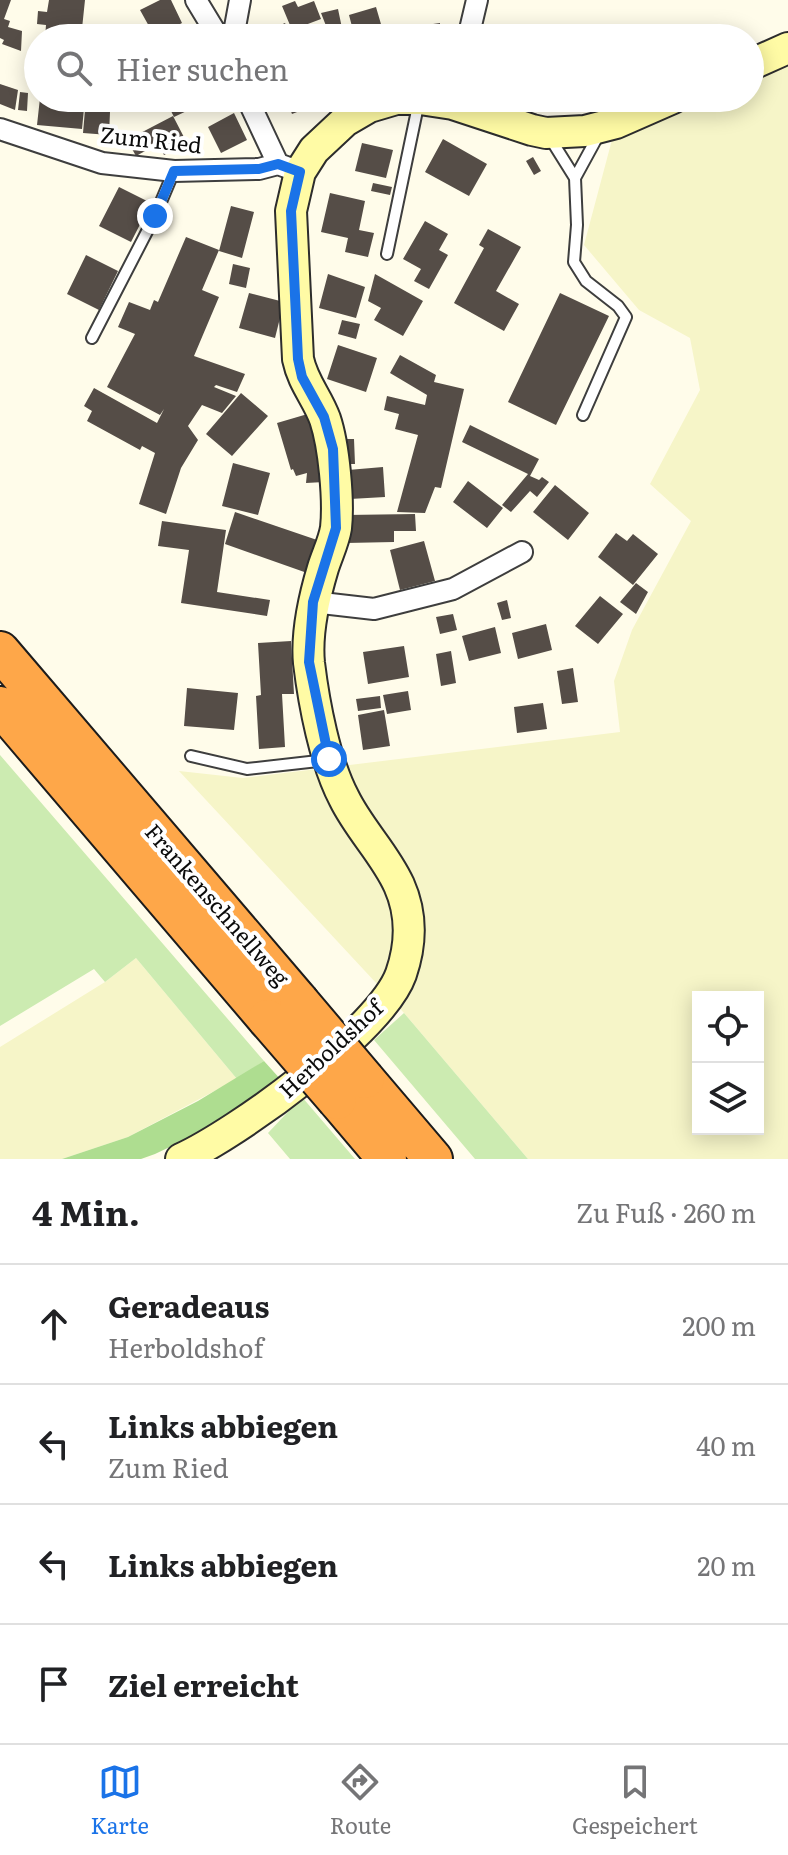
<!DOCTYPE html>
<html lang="de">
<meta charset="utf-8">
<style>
body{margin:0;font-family:Literata,serif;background:#f2f2f2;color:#202124}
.controls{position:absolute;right:24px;bottom:24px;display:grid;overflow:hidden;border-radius:0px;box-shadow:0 4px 20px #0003}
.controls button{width:72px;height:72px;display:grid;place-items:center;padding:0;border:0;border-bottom:2px solid #e0e0e0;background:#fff;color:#202124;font:40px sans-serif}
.stop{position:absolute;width:24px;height:24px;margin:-18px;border:6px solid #1a73e8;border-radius:50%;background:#fff}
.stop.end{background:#1a73e8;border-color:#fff;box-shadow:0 2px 8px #0008}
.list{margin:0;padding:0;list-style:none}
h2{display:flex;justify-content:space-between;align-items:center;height:104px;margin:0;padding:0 32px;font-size:34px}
h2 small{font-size:26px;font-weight:400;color:#757577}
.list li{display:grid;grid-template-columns:52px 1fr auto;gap:24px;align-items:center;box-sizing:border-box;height:120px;padding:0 32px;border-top:2px solid #e0e0e0}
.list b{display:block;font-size:30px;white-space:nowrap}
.list p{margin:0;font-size:26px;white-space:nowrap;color:#757577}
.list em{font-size:26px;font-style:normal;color:#757577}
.icon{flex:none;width:44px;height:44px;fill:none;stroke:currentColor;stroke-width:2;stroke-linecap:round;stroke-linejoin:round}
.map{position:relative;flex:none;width:788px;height:1159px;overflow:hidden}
.search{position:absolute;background:#fff;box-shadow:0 4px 20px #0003;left:24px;right:24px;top:24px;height:88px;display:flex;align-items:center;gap:20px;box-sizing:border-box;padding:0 28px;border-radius:44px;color:#757577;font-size:30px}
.sheet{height:584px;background:#fff}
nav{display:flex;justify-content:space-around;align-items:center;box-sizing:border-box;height:112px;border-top:2px solid #e0e0e0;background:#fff;font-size:22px;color:#757577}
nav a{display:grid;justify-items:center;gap:4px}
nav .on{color:#1a73e8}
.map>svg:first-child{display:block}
</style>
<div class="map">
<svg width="788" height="1159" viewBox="0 0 788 1159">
<rect width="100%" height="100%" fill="#fffcea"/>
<!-- farmland -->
<path fill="#f6f5c8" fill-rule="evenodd" d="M788,55V1159H528L404,1013L179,771L243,778L620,732L614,681L632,630L691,521L650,484L700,390L690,338L639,310L584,245L613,136L695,98H750V73ZM698,997H758V1129H698Z
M136,958L237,1079L128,1137L62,1159H0V1047L105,982Z"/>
<!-- green -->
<path fill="#ccebb1" d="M0,755L264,1061L237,1079L136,958L105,982L94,969L0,1026Z
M404,1013L528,1159H475L374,1040Z
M302,1097L355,1159H290L268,1133Z"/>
<!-- forest -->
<path fill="#aedd90" d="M264,1061L282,1081L220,1123L155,1154L141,1159H62L128,1137L198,1101Z"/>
<!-- building -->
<path fill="#554d47" d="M0,0H11L4,19L10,21L8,27L22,31L21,51L2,44L4,40L0,38Z
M49,0H85L81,38H45L46,25L37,24L38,11L47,12Z
M160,0H171L182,23L155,37L140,10Z
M295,1L298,7L314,1L321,19L292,30L282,6Z
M376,7L383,31L355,38L349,15Z
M338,9L343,33L330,36L321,13Z
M285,23L292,38H252Z
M440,23L441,38H406L405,28Z
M186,24L192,38H168L166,34Z
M0,84L18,90L15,110L0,104Z
M20,92L28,93L27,111L18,110Z
M40,98H85L82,129L37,125Z
M177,98H188L193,108L174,117L167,103Z
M286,98H324L325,101L292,114Z
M85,110L110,112L109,135L83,133Z
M234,113L247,140L221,153L208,127Z
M173,116L187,143L164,155L158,144L136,156L127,140Z
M443,139L487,164L469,196L425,172Z
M362,143L393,150L386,178L355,171Z
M533,157L541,171L534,175L526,161Z
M373,183L392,187L390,195L371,191Z
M119,187L151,203L131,242L99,226Z
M330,193L365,201L359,230L374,233L368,257L345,252L348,238L321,232Z
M231,206L254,212L242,258L219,251Z
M425,221L448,234L439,250L448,255L429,289L414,281L421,269L403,259Z
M488,229L521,247L496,291L519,304L504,331L454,303L484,248L479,245Z
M186,237L219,250L202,290L219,297L194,356L245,374L237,392L216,385L214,387L236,396L222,413L202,405L188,426L198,440L181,468L166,514L139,504L155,453L142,446L140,450L87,421L92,411L84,406L94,388L157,423L164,409L160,415L107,387L135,334L118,327L129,302L150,310L154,300L158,302Z
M86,255L118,271L99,310L67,294Z
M233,264L250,268L246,288L229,284Z
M328,274L365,287L356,318L319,308Z
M375,274L423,301L403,336L374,320L381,308L368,301Z
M249,293L284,302L275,338L239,328Z
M560,293L609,316L556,425L508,402Z
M342,320L360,324L356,339L338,334Z
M338,345L377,358L366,392L327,379Z
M400,355L436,375L434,382L464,389L441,488L435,487L425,513L397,512L418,435L395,429L399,414L384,410L387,396L425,405L427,395L390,373Z
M241,393L268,416L232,456L206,434Z
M311,413L324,482L306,483L307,473L296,476L293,469L291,470L277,423Z
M470,425L539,459L530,476L539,480L542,477L549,482L537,497L530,491L511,512L502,505L528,474L462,442Z
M342,439H354L355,464H344Z
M233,463L270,473L258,515L222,506Z
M383,467L385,497L350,499L348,470Z
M468,481L503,508L487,528L453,502Z
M555,485L589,513L568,540L533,512Z
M235,512L320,541L310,574L225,544Z
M415,514L416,531H394V542L346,543V515Z
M162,521L226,530L217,592L270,600L267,616L181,603L189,550L158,546Z
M616,533L627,541L633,534L658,554L633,585L598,557Z
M424,541L435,581L400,590L390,550Z
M636,583L648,592L636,614L620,602Z
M600,596L623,614L598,644L575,626Z
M507,600L511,618L502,620L497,603Z
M453,614L457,630L440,634L436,617Z
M546,624L552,650L518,659L512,633Z
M495,627L501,653L469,661L462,636Z
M291,641L294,694H282L285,747L259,749L256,696L261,695L258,643Z
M404,646L409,677L368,684L363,652Z
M451,651L456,683L441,686L436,654Z
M573,668L578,702L562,704L557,671Z
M187,688L238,693L234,730L184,726Z
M408,691L411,710L387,714L383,695Z
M380,696L381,708L358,711L356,699Z
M543,703L547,729L517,733L514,707Z
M384,710L390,746L363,750L358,715Z"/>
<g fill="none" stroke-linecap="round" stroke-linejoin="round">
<defs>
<path id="lane" d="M550,138L575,178L577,225L574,262L586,281L618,306L626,317L583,415
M575,178L599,134
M387,254L419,101
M92,338L155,216L174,171
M191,756L247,769L327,760"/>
<path id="street" d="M196,0L219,38
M233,38L240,0
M468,38L477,0
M247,98L278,164
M0,129L102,163L174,171L259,169L278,164L300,172
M313,602L374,609L453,589L522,552"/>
<path id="secondary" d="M750,65L788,48
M181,1159C236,1134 381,1030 401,974C411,945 412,914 399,885C385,854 359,829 344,798C325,762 314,704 309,663C306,632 314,598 323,568C327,555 334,541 336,528C339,500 334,446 325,419C317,397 303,383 298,359L291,211L300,172L314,150L345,121L369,107L396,99H420L453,104L532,130L546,133L585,131L616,123L673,98"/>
<path id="highway" d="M0,651L299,1001
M0,706L267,1019
M365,1079L433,1159
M337,1100L387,1159"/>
</defs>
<!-- lane casing -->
<use href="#lane" stroke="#3e3e3e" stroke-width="14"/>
<!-- street casing -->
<use href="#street" stroke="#3e3e3e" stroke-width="24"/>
<!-- secondary casing -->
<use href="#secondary" stroke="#2d2d2d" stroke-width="34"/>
<!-- highway casing -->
<use href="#highway" stroke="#1c1c1c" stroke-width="42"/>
<!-- lane -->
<use href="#lane" stroke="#fff" stroke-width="10"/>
<!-- street -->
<use href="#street" stroke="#fff" stroke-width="20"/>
<!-- secondary -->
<use href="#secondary" stroke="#fffba5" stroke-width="30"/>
<!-- highway -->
<use href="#highway" stroke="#fea749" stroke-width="38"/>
<defs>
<path id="highway-bridge" d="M299,1001L365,1079
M267,1019L337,1100"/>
</defs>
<!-- highway-bridge casing -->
<use href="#highway-bridge" stroke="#1c1c1c" stroke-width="42" stroke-linecap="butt"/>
<!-- highway-bridge -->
<use href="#highway-bridge" stroke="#fea749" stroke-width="38"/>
</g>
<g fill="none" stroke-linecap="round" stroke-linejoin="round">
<!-- route -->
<path stroke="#1a73e8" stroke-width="10" d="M155,216L174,171L259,169L278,164L300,172L291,211L298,359L302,377L324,417L333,449L336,528L313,602L309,662L329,759"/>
</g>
<g text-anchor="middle" stroke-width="8" stroke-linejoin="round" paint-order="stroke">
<!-- street labels -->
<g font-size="22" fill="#0b0b0b" stroke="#fff">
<text transform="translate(151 140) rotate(6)" y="8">Zum Ried</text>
<text transform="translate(217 905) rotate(49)" y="8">Frankenschnellweg</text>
<text transform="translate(331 1049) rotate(-43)" y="8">Herboldshof</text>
</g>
</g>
</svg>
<div class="controls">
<button><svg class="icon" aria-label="locate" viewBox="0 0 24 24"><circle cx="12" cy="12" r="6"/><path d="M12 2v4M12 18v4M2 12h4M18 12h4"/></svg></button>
<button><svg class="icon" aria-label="layers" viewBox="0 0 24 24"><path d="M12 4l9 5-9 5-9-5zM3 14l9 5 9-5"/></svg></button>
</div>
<div class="stop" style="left:329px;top:759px"></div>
<div class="stop end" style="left:155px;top:216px"></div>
<div class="search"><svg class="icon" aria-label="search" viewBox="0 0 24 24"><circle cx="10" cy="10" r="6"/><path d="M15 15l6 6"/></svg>Hier suchen</div>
</div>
<section class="sheet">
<h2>4 Min.<small>Zu Fuß · 260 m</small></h2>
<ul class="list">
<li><svg class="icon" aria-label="ahead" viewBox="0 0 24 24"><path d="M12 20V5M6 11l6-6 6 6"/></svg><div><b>Geradeaus</b><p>Herboldshof</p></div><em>200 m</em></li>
<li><svg class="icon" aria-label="left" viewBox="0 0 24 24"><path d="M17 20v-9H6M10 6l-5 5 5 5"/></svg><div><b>Links abbiegen</b><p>Zum Ried</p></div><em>40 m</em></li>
<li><svg class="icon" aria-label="left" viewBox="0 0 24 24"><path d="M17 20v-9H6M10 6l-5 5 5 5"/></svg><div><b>Links abbiegen</b></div><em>20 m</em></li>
<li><svg class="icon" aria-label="arrive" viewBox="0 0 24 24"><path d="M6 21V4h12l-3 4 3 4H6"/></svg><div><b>Ziel erreicht</b></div></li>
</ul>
</section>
<nav>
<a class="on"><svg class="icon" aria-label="map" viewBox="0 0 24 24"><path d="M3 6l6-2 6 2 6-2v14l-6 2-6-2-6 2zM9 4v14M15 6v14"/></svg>Karte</a>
<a><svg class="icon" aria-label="directions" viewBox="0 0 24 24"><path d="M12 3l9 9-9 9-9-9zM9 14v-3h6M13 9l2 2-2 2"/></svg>Route</a>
<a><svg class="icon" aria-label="saved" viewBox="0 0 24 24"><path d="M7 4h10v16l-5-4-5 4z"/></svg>Gespeichert</a>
</nav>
